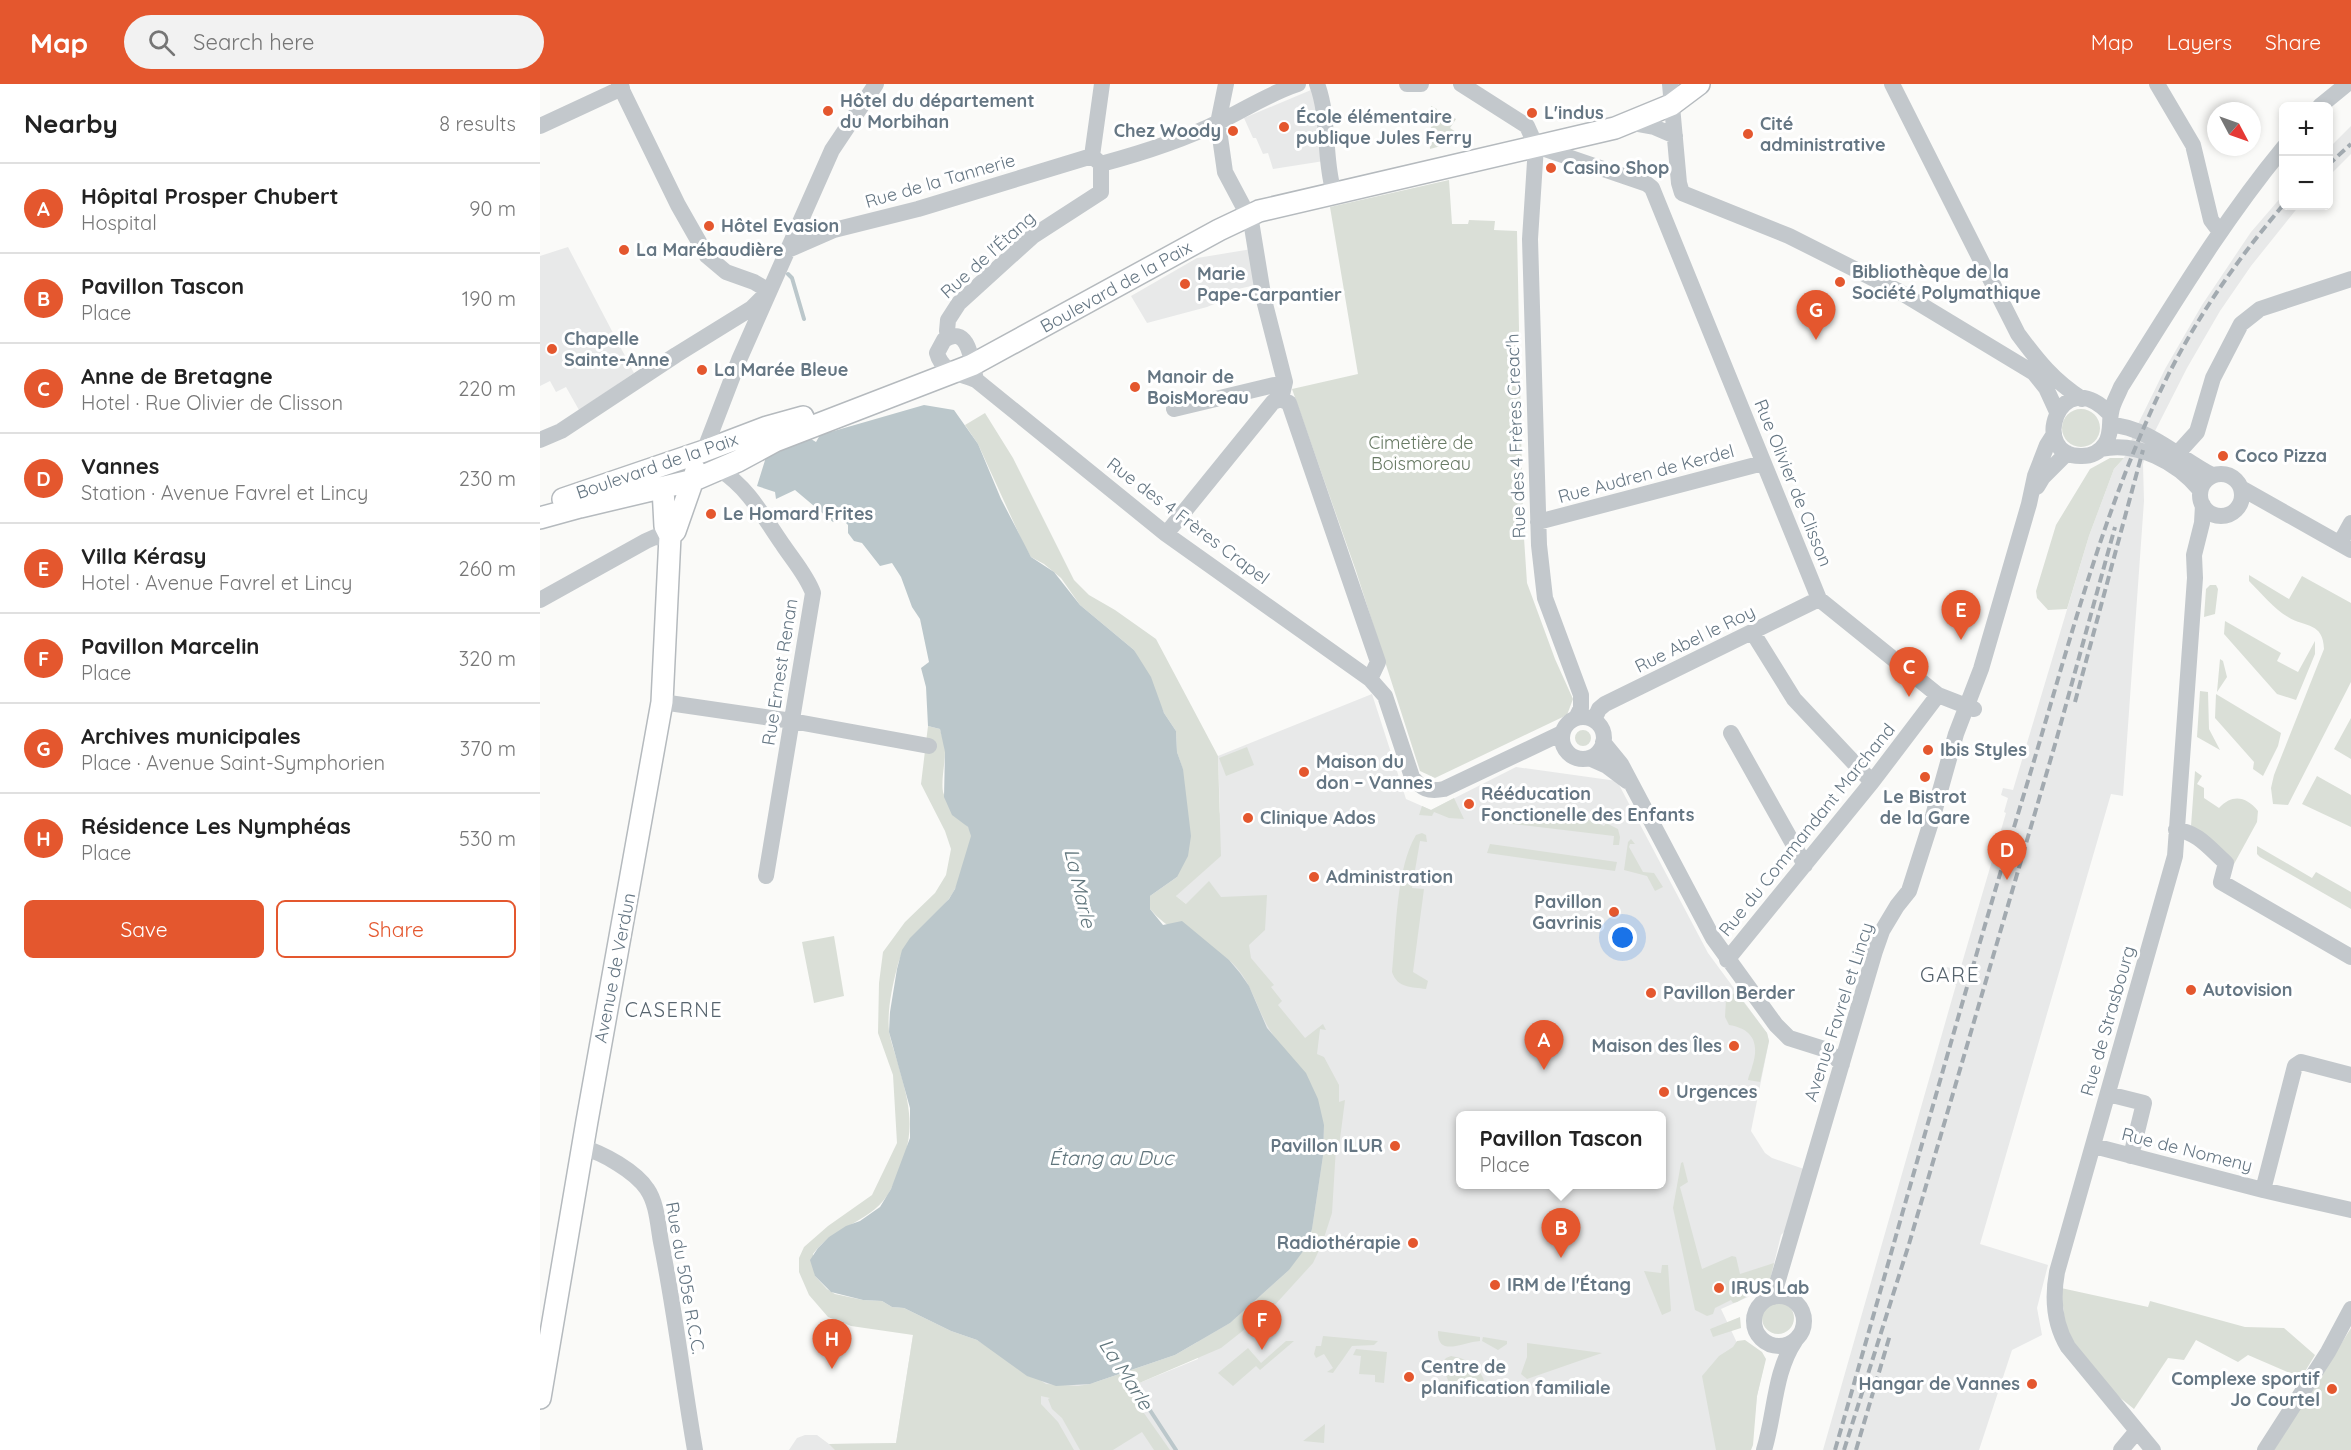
<!DOCTYPE html>
<meta charset="utf-8">
<style>
body{margin:0;font-family:Quicksand,sans-serif;background:#f2f2f2;color:#222}
.controls{position:absolute;right:18px;top:18px;display:grid;overflow:hidden;border-radius:9px;box-shadow:0 3px 9px #0003}
.controls button{width:54px;height:54px;display:grid;place-items:center;padding:0;border:0;border-bottom:2px solid #e0e0e0;background:#fff;color:#222;font:30px sans-serif}
.compass{position:absolute;left:1667px;top:18px;width:54px;height:54px;border-radius:50%;background:#fff;box-shadow:0 3px 9px #0003;rotate:131deg}
.you{position:absolute;left:1083px;top:854px;width:21px;height:21px;margin:-15px;border:4px solid #fff;border-radius:50%;background:#1a73e8;box-shadow:0 0 0 9px #1a73e833}
.badge{display:grid;place-items:center;width:39px;height:39px;border-radius:50%;background:#e4572e;color:#fff;font-size:20px;font-weight:700}
.pin{position:absolute;translate:-50% -50px;filter:drop-shadow(0 2px 3px #0008)}
.pin::after{content:'';position:absolute;top:32px;width:21px;height:18px;background:inherit;clip-path:polygon(0 0,100% 0,50% 100%)}
.popup{position:absolute;left:916px;top:1027px;width:210px;height:78px;box-sizing:border-box;display:grid;place-content:center;border-radius:9px;background:#fff;filter:drop-shadow(0 2px 4px #0005);font-size:20px;white-space:nowrap;color:#767676}
.popup b{font-size:22px;color:#222}
.popup::after{content:'';position:absolute;left:50%;top:100%;margin-left:-12px;border:12px solid transparent;border-top-color:#fff}
.list{margin:0;padding:0;list-style:none}
h2{display:flex;justify-content:space-between;align-items:center;height:78px;margin:0;padding:0 24px;font-size:26px}
h2 small{font-size:20px;font-weight:400;color:#767676}
.list li{display:grid;grid-template-columns:39px 1fr auto;gap:18px;align-items:center;box-sizing:border-box;height:90px;padding:0 24px;border-top:2px solid #e0e0e0}
.list b{display:block;font-size:22px;white-space:nowrap}
.list p{margin:0;font-size:20px;white-space:nowrap;color:#767676}
.list em{font-size:20px;font-style:normal;color:#767676}
.actions{display:flex;gap:12px;padding:18px 24px}
.actions a{flex:1;padding:14px 0;border:2px solid #e4572e;border-radius:9px;text-align:center;font-size:21px;color:#e4572e}
.actions .main{background:#e4572e;color:#fff}
.icon{flex:none;width:33px;height:33px;fill:none;stroke:currentColor;stroke-width:2;stroke-linecap:round;stroke-linejoin:round}
.map{position:relative;flex:none;width:1811px;height:1366px;overflow:hidden}
header{display:flex;align-items:center;gap:36px;box-sizing:border-box;height:84px;padding:0 30px;background:#e4572e;color:#fff}
header strong{font-size:28px}
nav{display:flex;gap:33px;margin-inline-start:auto;font-size:21px}
.search{width:420px;height:54px;background:#f2f2f2;display:flex;align-items:center;gap:15px;box-sizing:border-box;padding:0 21px;border-radius:33px;color:#767676;font-size:22px}
main{display:flex}
aside{flex:1;background:#fff}
.map>svg:first-child{display:block}
</style>
<header>
<strong>Map</strong>
<div class="search"><svg class="icon" aria-label="search" viewBox="0 0 24 24"><circle cx="10" cy="10" r="6"/><path d="M15 15l6 6"/></svg>Search here</div>
<nav><a>Map</a><a>Layers</a><a>Share</a></nav>
</header>
<main>
<aside>
<h2>Nearby<small>8 results</small></h2>
<ul class="list">
<li><span class="badge">A</span><div><b>Hôpital Prosper Chubert</b><p>Hospital</p></div><em>90 m</em></li>
<li><span class="badge">B</span><div><b>Pavillon Tascon</b><p>Place</p></div><em>190 m</em></li>
<li><span class="badge">C</span><div><b>Anne de Bretagne</b><p>Hotel · Rue Olivier de Clisson</p></div><em>220 m</em></li>
<li><span class="badge">D</span><div><b>Vannes</b><p>Station · Avenue Favrel et Lincy</p></div><em>230 m</em></li>
<li><span class="badge">E</span><div><b>Villa Kérasy</b><p>Hotel · Avenue Favrel et Lincy</p></div><em>260 m</em></li>
<li><span class="badge">F</span><div><b>Pavillon Marcelin</b><p>Place</p></div><em>320 m</em></li>
<li><span class="badge">G</span><div><b>Archives municipales</b><p>Place · Avenue Saint-Symphorien</p></div><em>370 m</em></li>
<li><span class="badge">H</span><div><b>Résidence Les Nymphéas</b><p>Place</p></div><em>530 m</em></li>
</ul>
<div class="actions"><a class="main">Save</a><a>Share</a></div>
</aside>
<div class="map">
<svg width="1811" height="1366" viewBox="0 0 1811 1366">
<rect width="100%" height="100%" fill="#fafaf8"/>
<!-- built -->
<path fill="#e8e9e9" fill-rule="evenodd" d="M771,6L775,12L784,77L733,85L728,69L723,70L716,54H713L704,34Z
M1811,42V70L1789,92V64Z
M1743,111L1744,122H1759L1711,182L1680,227L1647,284L1614,349L1603,380L1604,417L1583,712L1571,710L1440,1160L1508,1181L1497,1224L1502,1251L1472,1266L1439,1366H1283L1416,901L1402,897L1406,883L1420,886L1466,729L1464,728L1468,714L1461,711L1463,704L1473,706L1549,452L1574,385L1584,374L1598,340L1625,285L1662,221L1711,148Z
M28,163L94,289L39,326L26,303L16,308L10,297L0,302V172Z
M712,165L720,200L698,205L684,216L667,223L607,239L591,212L657,174Z
M832,610L866,715L891,726L976,683L1077,697L1168,869L1227,949L1229,957L1211,1047L1225,1069L1232,1074L1264,1085L1246,1146L1241,1151L1229,1200L1216,1205L1208,1213L1181,1225L1199,1263L1224,1281L1217,1312L1211,1366H249L257,1354L265,1351H277L289,1360L356,1359L373,1251L582,1306L658,1275L646,820L636,812L680,728L678,672ZM920,1032H1122V1100H920Z"/>
<!-- green -->
<path fill="#dadfd7" d="M891,22L897,25L894,29L902,35L906,29L916,35L910,44L916,48L912,59L890,65L889,48L891,47V43L893,42Z
M909,96L912,140H928L929,136L955,137L954,146L977,147L983,439L987,499L1015,575L1033,615L1027,631L895,694L880,687L816,487L752,305L818,290L790,123Z
M1522 344a19 19 0 1 1 38 0a19 19 0 1 1-38 0Z
M445,329L473,374L534,496L549,511L575,526L616,555L678,672L681,772L636,812L646,820L669,797L681,813L727,811L725,846L709,861L711,874L734,901L731,903L742,917L738,921L765,954L783,940L786,946L780,945L777,970L784,973L799,1001V1018L805,1016L799,1063H796L792,1129L782,1160L773,1179L733,1223L681,1264L583,1306L587,1305L630,1366H614L602,1348L573,1366H540L522,1334L512,1325L508,1315L510,1314L501,1312V1320L518,1338L534,1366H295L289,1360L356,1359L373,1251L311,1242L288,1233L269,1211L259,1188V1174L264,1163L288,1142L332,1111L357,1059L353,991L338,949L339,899L343,868L365,838L395,809L406,791L411,765L405,747L381,700L388,642L400,645C402,652 405,660 405,667C405,680 401,696 403,708C405,714 411,728 416,732C422,739 432,742 431,753C430,770 419,803 408,816C388,839 364,854 357,884C352,903 347,928 349,947C351,960 357,974 360,987C374,1036 374,1058 351,1105C334,1139 295,1140 273,1170L275,1192L287,1205L295,1210L323,1216L342,1217L352,1223L364,1224L411,1247L437,1256L506,1300L538,1302L550,1300L635,1271L690,1239L749,1186L772,1145L783,1072L784,1041L736,955C717,931 714,898 690,877C685,872 676,869 670,866C647,853 627,845 610,825V812L637,793L643,686L637,668L636,647L624,629L594,566L540,521L521,494L504,480L491,473L484,461L438,360L425,341Z
M1570,374H1584L1574,385L1549,452L1527,525L1508,526L1497,514L1496,507L1516,441L1550,385Z
M1709,491L1749,515L1762,492L1811,519V598L1748,721L1733,720L1731,704L1734,691L1784,565C1783,538 1766,544 1748,533C1734,525 1721,509 1709,497Z
M1670,501H1676L1678,505L1675,530L1664,533L1666,505Z
M1685,537L1741,569L1737,577L1758,588L1775,557V570L1756,616L1737,610L1684,550Z
M1680,575L1683,577L1687,593L1677,608Z
M1660,607L1668,608L1669,645L1680,666L1657,653Z
M1676,610L1741,649L1738,662L1723,692L1713,685L1714,678L1675,634Z
M1811,634V675L1794,665Z
M1035 654a8 8 0 1 1 16 0a8 8 0 1 1-16 0Z
M707,663L714,681L686,692L679,674Z
M1655,687L1662,692L1657,700L1664,704V714L1679,724C1692,710 1706,712 1718,727L1717,738L1694,780L1651,742Z
M1777,692L1811,711V743L1762,720Z
M914,714L924,735L909,734L894,728L892,732L879,731L882,722L891,726Z
M981,733L983,739C1011,733 1038,729 1064,742L1066,739L1078,745L1080,753L1079,761H1073L1074,752L964,739Z
M882,749L886,751L887,758L880,757L872,804L884,805L873,888L888,897L886,905C872,903 857,904 852,888C856,849 856,784 876,751Z
M1091,755L1095,760H1090L1089,763L1103,788L1114,789L1123,803L1115,807L1107,792L1084,786L1088,758Z
M950,760L1077,778L1075,787L947,769Z
M1717,762L1772,794L1776,788L1811,808V825L1720,773L1717,770Z
M294,852L304,912L274,919L262,858Z
M1196,908L1227,949L1229,957L1220,998L1208,996C1209,990 1211,988 1212,983C1220,959 1213,945 1189,941L1185,933L1186,915Z
M1143,1078L1148,1098L1140,1103L1162,1185L1192,1172L1196,1173L1200,1190L1234,1179L1229,1200L1197,1218L1193,1219L1191,1216L1175,1224L1173,1230L1167,1232L1155,1226L1133,1124L1141,1079Z
M1122,1181H1128L1131,1227L1122,1231L1104,1187L1121,1189Z
M1521,1204L1608,1223L1610,1217L1705,1243L1744,1244L1775,1271L1761,1294L1708,1271L1698,1278L1656,1256L1644,1276L1628,1274L1594,1325L1558,1296L1537,1268L1525,1239Z
M1222 1234a16 16 0 1 1 32 0a16 16 0 1 1-32 0Z
M1200,1233L1201,1244L1173,1253L1170,1245Z
M1811,1244V1366H1734Z
M898,1247L940,1253V1257C923,1258 897,1274 898,1247Z
M783,1252L838,1257L834,1261L812,1262C806,1271 800,1279 793,1289L787,1288L793,1284L784,1270L776,1274L774,1270L776,1262H781Z
M943,1253L967,1257V1260L958,1266L942,1257Z
M1205,1256L1222,1268L1226,1275L1217,1312L1213,1361L1211,1366H1176L1162,1292L1179,1272L1193,1263L1197,1257Z
M746,1257H754L720,1286L716,1282L693,1302L678,1289L708,1264L721,1279Z
M987,1259L1062,1269L987,1295L981,1290L987,1273Z
M816,1265L847,1268L844,1299L835,1298V1291L819,1290L821,1272L813,1271Z
M911,1272C930,1275 941,1284 946,1302H943L944,1308L928,1312L911,1303L901,1280L906,1274Z
M785,1340L784,1359L763,1357Z"/>
<!-- water -->
<path fill="#bbc7cb" d="M384,321L414,326L438,360L461,415L491,473L514,488L540,521L594,566L611,593L624,629L636,647L637,668L643,685L651,752L648,772L637,793L610,812V825L623,841L642,837L689,876L700,889L709,902L727,944L766,989L778,1015L784,1041L783,1072L772,1145L764,1166L749,1186L690,1239L635,1271L550,1300L516,1302L487,1292L437,1256L411,1247L364,1224L352,1223L342,1217L323,1216L291,1208L275,1192L270,1176L278,1164L289,1153L306,1142L320,1137L340,1123L351,1105L370,1054V1024L349,948L350,928L357,885L362,866L370,854L409,815L415,805L431,752L428,743L412,731L404,713L405,668L400,645L388,642L386,603L381,584L389,578L380,535L372,523L361,493L352,479L340,482L322,459L314,457L308,449V441L300,433L293,438L255,406L236,415L235,408L217,402L226,373L271,355L276,358L280,351Z"/>
<g fill="none" stroke-linecap="round" stroke-linejoin="round">
<!-- stream -->
<path stroke="#bbc7cb" stroke-width="4" d="M248,190L252,194L264,235
M585,1288L636,1366"/>
<defs>
<path id="major" d="M23,415L164,367L227,343L263,333
M0,434L40,423L154,396L198,377L235,357L432,281L679,146L719,127L1075,44L1131,21L1159,0
M130,452L135,447L156,387
M0,1314L47,1037L122,618L130,452L125,442L123,404"/>
</defs>
<!-- major casing -->
<use href="#major" stroke="#b5babe" stroke-width="24"/>
<!-- minor -->
<path stroke="#c3c8cc" stroke-width="16" d="M79,0L138,121L167,172L186,188L214,198L229,207
M686,0L678,39L685,88L711,137L724,216L745,298L741,315
M777,0C789,32 784,68 792,101
M867,0H881
M921,0L987,42L996,62L990,155L999,461L1005,514L1041,611V624L1036,634
M1130,0L1139,99L1142,109L1249,152L1360,208L1494,289L1506,304L1517,328
M1352,0L1478,250C1498,277 1513,296 1542,315
M1617,0L1653,61L1671,136L1680,148
M1780,22L1807,0
M1092,39L1114,43L1135,52
M0,42L82,4
M996,62L1107,100L1112,104L1279,515L1398,611L1434,625
M552,72L562,0
M248,166L294,146L378,125L552,72L561,80
M409,253L407,247L408,236L419,219L493,152L561,108V80C602,69 641,57 679,38C706,25 730,9 758,0
M436,296C432,281 430,239 404,256L397,269C402,288 419,289 436,296L626,450L830,595L845,612L872,693C882,705 888,708 904,705L1022,649
M741,315L749,319L838,578L830,595
M634,325L734,301L741,315
M1570,330C1519,276 1488,374 1542,372C1551,372 1560,368 1565,360C1572,350 1569,339 1571,329C1572,320 1578,311 1581,303C1633,221 1682,138 1744,63
M1571,341C1606,342 1642,376 1672,391
M0,356L21,347L136,271L212,224L224,212
M1561,365C1597,357 1637,378 1660,406
M164,367L199,276L292,66L336,0
M1637,370L1657,348L1673,294L1701,240L1720,225L1811,195
M180,386C209,404 224,434 243,461C253,476 267,492 273,509L226,792
M1660 411a21 21 0 1 1 42 0a21 21 0 1 1-42 0Z
M1497,403L1503,393L1527,369
M1701,404L1811,466
M998,438L1223,379
M626,450L733,318L741,315
M1800,459L1811,439
M0,516L106,457L115,453L130,454
M1213,549L1254,615L1332,698
M122,618L252,637L389,662
M1022 654a21 21 0 1 1 42 0a21 21 0 1 1-42 0Z
M1054,636L1059,625L1065,620L1279,515
M1191,649L1265,781
M1063,658L1081,680L1173,854L1236,941L1249,954L1287,966L1302,980
M1049,674L1067,682L1087,697
M1636,746C1657,747 1671,766 1686,779L1681,798L1811,873
M1187,876L1332,698L1398,611
M1568,1010L1604,1019L1591,1072
M1554,1062L1723,1106L1755,982L1761,978L1811,991
M43,1064C62,1068 96,1088 107,1105C117,1119 118,1142 121,1158C135,1227 143,1297 155,1366
M1723,1106L1811,1126
M1214 1237a25 25 0 1 1 50 0a25 25 0 1 1-50 0Z
M1233,1213L1335,867L1342,847L1357,822L1369,807L1393,732L1416,650L1441,585L1489,420L1495,392L1507,361L1514,350
M1224,1366C1235,1331 1234,1288 1255,1257
M1581,1366L1597,1347
M1613,1366L1528,1263C1514,1240 1512,1215 1517,1188L1635,772L1655,494L1654,471L1662,439L1663,421
M1725,1366L1788,1268L1811,1225"/>
<!-- major -->
<use href="#major" stroke="#fff" stroke-width="21"/>
<!-- rail -->
<path stroke="#a2aab0" stroke-width="4" stroke-dasharray="9 4.5" stroke-linecap="butt" d="M1788,81L1811,60
M1535,618L1603,366
M1295,1366C1358,1147 1418,928 1484,710C1525,576 1559,437 1619,310C1651,241 1695,178 1744,120
M1304,1366L1369,1160L1516,657L1575,443
M1316,1366L1350,1251"/>
</g>
<!-- markers -->
<g fill="#e4572e" stroke="#fff" stroke-width="2">
<circle cx="288" cy="27" r="6"/>
<circle cx="992" cy="29" r="6"/>
<circle cx="744" cy="43" r="6"/>
<circle cx="693" cy="47" r="6"/>
<circle cx="1208" cy="50" r="6"/>
<circle cx="1011" cy="84" r="6"/>
<circle cx="169" cy="142" r="6"/>
<circle cx="84" cy="166" r="6"/>
<circle cx="1300" cy="198" r="6"/>
<circle cx="645" cy="200" r="6"/>
<circle cx="12" cy="265" r="6"/>
<circle cx="162" cy="286" r="6"/>
<circle cx="595" cy="303" r="6"/>
<circle cx="1683" cy="372" r="6"/>
<circle cx="171" cy="430" r="6"/>
<circle cx="1388" cy="666" r="6"/>
<circle cx="764" cy="688" r="6"/>
<circle cx="1385" cy="693" r="6"/>
<circle cx="929" cy="720" r="6"/>
<circle cx="708" cy="734" r="6"/>
<circle cx="774" cy="793" r="6"/>
<circle cx="1074" cy="828" r="6"/>
<circle cx="1651" cy="906" r="6"/>
<circle cx="1111" cy="909" r="6"/>
<circle cx="1194" cy="962" r="6"/>
<circle cx="1124" cy="1008" r="6"/>
<circle cx="855" cy="1062" r="6"/>
<circle cx="873" cy="1159" r="6"/>
<circle cx="955" cy="1201" r="6"/>
<circle cx="1179" cy="1204" r="6"/>
<circle cx="869" cy="1293" r="6"/>
<circle cx="1492" cy="1300" r="6"/>
<circle cx="1792" cy="1305" r="6"/>
</g>
<g text-anchor="middle" stroke-width="6" stroke-linejoin="round" paint-order="stroke">
<!-- poi labels -->
<g font-size="18" font-weight="bold" fill="#657683" stroke="#fff" text-anchor="start">
<text x="300" y="23">Hôtel du département<tspan x="300" dy="21">du Morbihan</tspan></text>
<text x="1004" y="35">L'indus</text>
<text x="756" y="39">École élémentaire<tspan x="756" dy="21">publique Jules Ferry</tspan></text>
<text x="1220" y="46">Cité<tspan x="1220" dy="21">administrative</tspan></text>
<text x="681" y="53" text-anchor="end">Chez Woody</text>
<text x="1023" y="90">Casino Shop</text>
<text x="181" y="148">Hôtel Evasion</text>
<text x="96" y="172">La Marébaudière</text>
<text x="1312" y="194">Bibliothèque de la<tspan x="1312" dy="21">Société Polymathique</tspan></text>
<text x="657" y="196">Marie<tspan x="657" dy="21">Pape-Carpantier</tspan></text>
<text x="24" y="261">Chapelle<tspan x="24" dy="21">Sainte-Anne</tspan></text>
<text x="174" y="292">La Marée Bleue</text>
<text x="607" y="299">Manoir de<tspan x="607" dy="21">BoisMoreau</tspan></text>
<text x="1695" y="378">Coco Pizza</text>
<text x="183" y="436">Le Homard Frites</text>
<text x="1400" y="672">Ibis Styles</text>
<text x="776" y="684">Maison du<tspan x="776" dy="21">don – Vannes</tspan></text>
<text x="941" y="716">Rééducation<tspan x="941" dy="21">Fonctionelle des Enfants</tspan></text>
<text x="1385" y="719" text-anchor="middle">Le Bistrot<tspan x="1385" dy="21">de la Gare</tspan></text>
<text x="720" y="740">Clinique Ados</text>
<text x="786" y="799">Administration</text>
<text x="1062" y="824" text-anchor="end">Pavillon<tspan x="1062" dy="21">Gavrinis</tspan></text>
<text x="1663" y="912">Autovision</text>
<text x="1123" y="915">Pavillon Berder</text>
<text x="1182" y="968" text-anchor="end">Maison des Îles</text>
<text x="1136" y="1014">Urgences</text>
<text x="843" y="1068" text-anchor="end">Pavillon ILUR</text>
<text x="861" y="1165" text-anchor="end">Radiothérapie</text>
<text x="967" y="1207">IRM de l'Étang</text>
<text x="1191" y="1210">IRUS Lab</text>
<text x="881" y="1289">Centre de<tspan x="881" dy="21">planification familiale</tspan></text>
<text x="1780" y="1301" text-anchor="end">Complexe sportif<tspan x="1780" dy="21">Jo Courtel</tspan></text>
<text x="1480" y="1306" text-anchor="end">Hangar de Vannes</text>
</g>
<!-- street labels -->
<g font-size="18" fill="#657683" stroke="#fff">
<text transform="translate(400 97) rotate(-16)" y="6">Rue de la Tannerie</text>
<text transform="translate(448 171) rotate(-42)" y="6">Rue de l'Étang</text>
<text transform="translate(576 203) rotate(-29)" y="6">Boulevard de la Paix</text>
<text transform="translate(976 352) rotate(-92)" y="6">Rue des 4 Frères Creac'h</text>
<text transform="translate(117 382) rotate(-19)" y="6">Boulevard de la Paix</text>
<text transform="translate(1106 390) rotate(-15)" y="6">Rue Audren de Kerdel</text>
<text transform="translate(1253 399) rotate(68)" y="6">Rue Olivier de Clisson</text>
<text transform="translate(648 437) rotate(37)" y="6">Rue des 4 Frères Crapel</text>
<text transform="translate(1155 555) rotate(-26)" y="6">Rue Abel le Roy</text>
<text transform="translate(240 588) rotate(-81)" y="6">Rue Ernest Renan</text>
<text transform="translate(1267 746) rotate(-51)" y="6">Rue du Commandant Marchand</text>
<text transform="translate(75 884) rotate(-79)" y="6">Avenue de Verdun</text>
<text transform="translate(1299 928) rotate(-72)" y="6">Avenue Favrel et Lincy</text>
<text transform="translate(1568 937) rotate(-74)" y="6">Rue de Strasbourg</text>
<text transform="translate(1647 1066) rotate(14)" y="6">Rue de Nomeny</text>
<text transform="translate(145 1194) rotate(80)" y="6">Rue du 505e R.C.C.</text>
</g>
<!-- park labels -->
<g font-size="18" fill="#687a64" stroke="#fff">
<text x="881" y="365">Cimetière de<tspan x="881" dy="21">Boismoreau</tspan></text>
</g>
<!-- water labels -->
<g font-size="20" font-style="italic" fill="#60757c" stroke="#fff">
<text transform="translate(540 804) rotate(77)" y="7">La Marle</text>
<text x="571" y="1081">Étang au Duc</text>
<text transform="translate(586 1290) rotate(57)" y="7">La Marle</text>
</g>
<!-- neighbourhood labels -->
<g font-size="20" letter-spacing="1.5" fill="#57646e" stroke="#fff">
<text x="134" y="933">CASERNE</text>
</g>
<!-- quarter labels -->
<g font-size="21" letter-spacing="1.5" fill="#57646e" stroke="#fff">
<text x="1410" y="898">GARE</text>
</g>
</g>
</svg>
<div class="controls">
<button>+</button>
<button>−</button>
</div>
<svg class="compass" viewBox="-18 -18 36 36"><path d="M0-13l5 13h-10z" fill="#e53935"/><path d="M0 13l5-13h-10z" fill="#767676"/></svg>
<div class="you"></div>
<div class="pin badge" style="left:1004px;top:986px">A</div>
<div class="pin badge" style="left:1021px;top:1174px">B</div>
<div class="popup"><b>Pavillon Tascon</b>Place</div>
<div class="pin badge" style="left:1369px;top:613px">C</div>
<div class="pin badge" style="left:1467px;top:796px">D</div>
<div class="pin badge" style="left:1421px;top:556px">E</div>
<div class="pin badge" style="left:722px;top:1266px">F</div>
<div class="pin badge" style="left:1276px;top:256px">G</div>
<div class="pin badge" style="left:292px;top:1285px">H</div>
</div>
</main>
